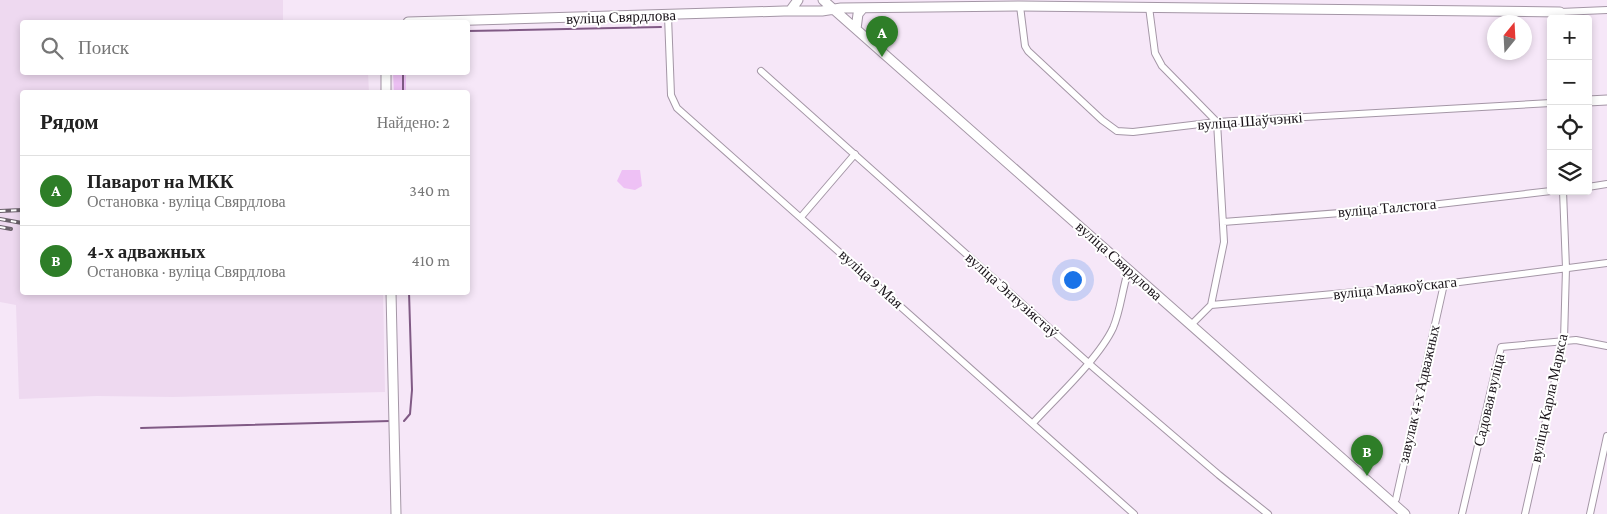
<!DOCTYPE html>
<html lang="ru">
<meta charset="utf-8">
<style>
body{margin:0;font-family:"Crimson Pro",serif;background:#f2f2f2;color:#222}
.controls{position:absolute;right:15px;top:15px;display:grid;overflow:hidden;border-radius:5px;box-shadow:0 2px 8px #0003}
.controls button{width:45px;height:45px;display:grid;place-items:center;padding:0;border:0;border-bottom:1px solid #e0e0e0;background:#fff;color:#222;font:25px sans-serif}
.compass{position:absolute;left:1487px;top:15px;width:45px;height:45px;border-radius:50%;background:#fff;box-shadow:0 2px 8px #0003;rotate:18deg}
.you{position:absolute;left:1072px;top:279px;width:18px;height:18px;margin:-12px;border:4px solid #fff;border-radius:50%;background:#1a73e8;box-shadow:0 0 0 8px #1a73e833}
.badge{display:grid;place-items:center;width:32px;height:32px;border-radius:50%;background:#2e7e28;color:#fff;font-size:16px;font-weight:700}
.pin{position:absolute;translate:-50% -41px;filter:drop-shadow(0 1px 2px #0008)}
.pin::after{content:'';position:absolute;top:26px;width:18px;height:15px;background:inherit;clip-path:polygon(0 0,100% 0,50% 100%)}
.list{margin:0;padding:0;list-style:none}
h2{display:flex;justify-content:space-between;align-items:center;height:65px;margin:0;padding:0 20px;font-size:21px}
h2 small{font-size:16px;font-weight:400;color:#767676}
.list li{display:grid;grid-template-columns:32px 1fr auto;gap:15px;align-items:center;box-sizing:border-box;height:70px;padding:0 20px;border-top:1px solid #e0e0e0}
.list b{display:block;font-size:19px;white-space:nowrap}
.list p{margin:0;font-size:16px;white-space:nowrap;color:#767676}
.list em{font-size:16px;font-style:normal;color:#767676}
.icon{flex:none;width:28px;height:28px;fill:none;stroke:currentColor;stroke-width:2;stroke-linecap:round;stroke-linejoin:round}
.map{position:relative;flex:none;width:1607px;height:514px;overflow:hidden}
.search{position:absolute;background:#fff;box-shadow:0 2px 8px #0003;left:20px;top:20px;width:450px;height:55px;display:flex;align-items:center;gap:12px;box-sizing:border-box;padding:0 18px;border-radius:5px;color:#767676;font-size:19px}
.panel{position:absolute;background:#fff;box-shadow:0 2px 8px #0003;left:20px;top:90px;width:450px;height:205px;border-radius:5px}
.map>svg:first-child{display:block}
</style>
<div class="map">
<svg width="1607" height="514" viewBox="0 0 1607 514">
<rect width="100%" height="100%" fill="#f6e7f8"/>
<!-- built -->
<path fill="#eed9f0" d="M0,0H283V22H22V72L368,73L369,92H22V292L383,293L385,392L173,397L97,396L19,399L16,305L0,302Z"/>
<!-- green -->
<path fill="#eec1f5" d="M393,73H406V92H394Z
M622,170H640L642,186L635,190L624,188L617,181Z"/>
<g fill="none" stroke-linecap="round" stroke-linejoin="round">
<!-- stream -->
<path stroke="#805a85" stroke-width="2" d="M468,31L661,27
M403,72V92
M404,421L410,414L412,390L409,292
M141,428L390,421"/>
<defs>
<path id="street" d="M1020,6L1025,46L1028,51L1102,120L1117,131L1133,132L1217,122L1551,103
M1149,7L1155,53L1162,66L1217,122L1224,242L1211,305
M1560,12L1607,10
M668,16L671,95L677,108L1134,514
M761,71L1094,368L1219,475L1268,514
M1588,187L1607,184
M801,217L855,154
M1223,222L1405,208L1551,191
M1191,325L1211,305L1444,284L1607,263
M1033,423C1056,398 1099,358 1113,328C1120,312 1122,292 1127,275L1131,271
M1393,503L1396,499L1444,284
M1462,514L1501,347L1576,340L1607,346
M1525,514L1564,340L1566,268L1563,191
M1590,514L1607,436"/>
<path id="secondary" d="M823,0L1405,514
M790,11L798,0
M408,22L784,11H822L841,8L1020,6L1560,12V19
M856,29L858,14L863,8
M386,72V92
M1588,101L1607,100
M391,292L396,514"/>
</defs>
<!-- street casing -->
<use href="#street" stroke="#a496a6" stroke-width="8"/>
<!-- secondary casing -->
<use href="#secondary" stroke="#a496a6" stroke-width="11"/>
<!-- street -->
<use href="#street" stroke="#fff" stroke-width="6"/>
<!-- secondary -->
<use href="#secondary" stroke="#fff" stroke-width="9"/>
<defs>
<path id="rail" d="M0,211L22,210
M0,219L22,223
M0,227L11,229"/>
</defs>
<!-- rail casing -->
<use href="#rail" stroke="#6b616b" stroke-width="4"/>
<!-- rail -->
<use href="#rail" stroke="#fff" stroke-width="2" stroke-dasharray="5.5" stroke-linecap="butt"/>
</g>
<g text-anchor="middle" stroke-width="4" stroke-linejoin="round" paint-order="stroke">
<!-- street labels -->
<g font-size="15" fill="#191319" stroke="#fff">
<text transform="translate(621 17) rotate(-2)" y="5">вуліца Свярдлова</text>
<text transform="translate(1250 121) rotate(-4)" y="5">вуліца Шаўчэнкі</text>
<text transform="translate(1387 208) rotate(-5)" y="5">вуліца Талстога</text>
<text transform="translate(1119 261) rotate(42)" y="5">вуліца Свярдлова</text>
<text transform="translate(871 279) rotate(42)" y="5">вуліца 9 Мая</text>
<text transform="translate(1395 288) rotate(-6)" y="5">вуліца Маякоўскага</text>
<text transform="translate(1012 295) rotate(42)" y="5">вуліца Энтузіястаў</text>
<text transform="translate(1419 394) rotate(-77)" y="5">завулак 4-х Адважных</text>
<text transform="translate(1549 398) rotate(-78)" y="5">вуліца Карла Маркса</text>
<text transform="translate(1489 400) rotate(-77)" y="5">Садовая вуліца</text>
</g>
</g>
</svg>
<div class="controls">
<button>+</button>
<button>−</button>
<button><svg class="icon" aria-label="locate" viewBox="0 0 24 24"><circle cx="12" cy="12" r="6"/><path d="M12 2v4M12 18v4M2 12h4M18 12h4"/></svg></button>
<button><svg class="icon" aria-label="layers" viewBox="0 0 24 24"><path d="M12 4l9 5-9 5-9-5zM3 14l9 5 9-5"/></svg></button>
</div>
<svg class="compass" viewBox="-18 -18 36 36"><path d="M0-13l5 13h-10z" fill="#e53935"/><path d="M0 13l5-13h-10z" fill="#767676"/></svg>
<div class="you"></div>
<div class="pin badge" style="left:882px;top:57px">A</div>
<div class="pin badge" style="left:1367px;top:476px">B</div>
<div class="search"><svg class="icon" aria-label="search" viewBox="0 0 24 24"><circle cx="10" cy="10" r="6"/><path d="M15 15l6 6"/></svg>Поиск</div>
<section class="panel">
<h2>Рядом<small>Найдено: 2</small></h2>
<ul class="list">
<li><span class="badge">A</span><div><b>Паварот на МКК</b><p>Остановка · вуліца Свярдлова</p></div><em>340 m</em></li>
<li><span class="badge">B</span><div><b>4-х адважных</b><p>Остановка · вуліца Свярдлова</p></div><em>410 m</em></li>
</ul>
</section>
</div>
